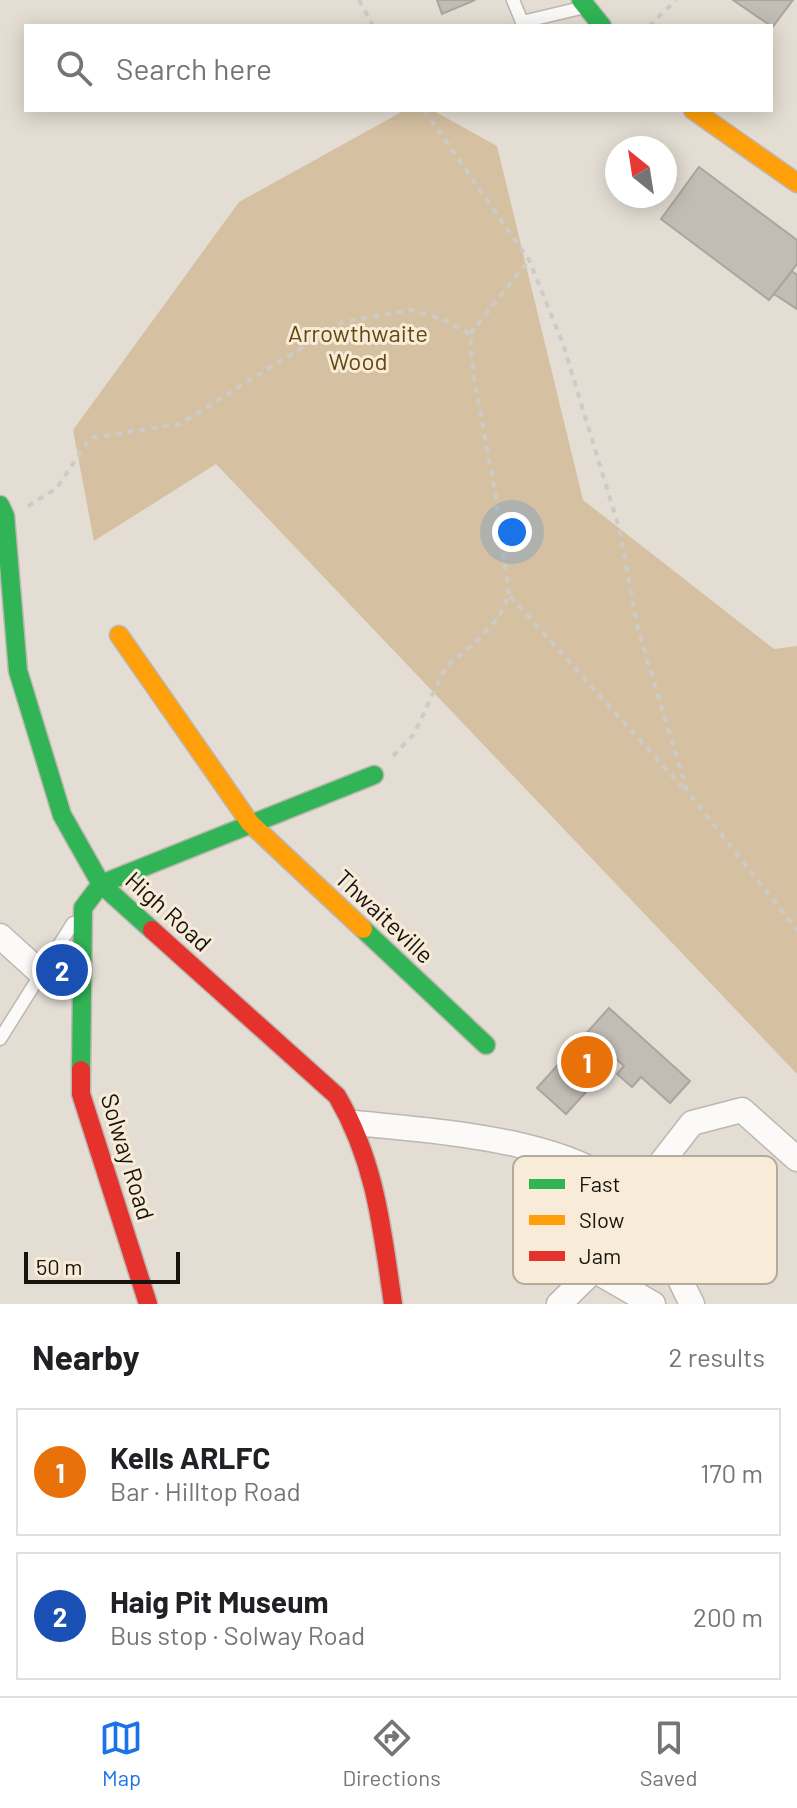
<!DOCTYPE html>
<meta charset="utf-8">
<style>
body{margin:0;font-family:Barlow,sans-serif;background:#f6f6f6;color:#202124}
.compass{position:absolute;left:605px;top:136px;width:72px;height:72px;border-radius:50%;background:#fff;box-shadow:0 4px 20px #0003;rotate:330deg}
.scale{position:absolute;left:24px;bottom:20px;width:156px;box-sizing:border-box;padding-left:8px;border:4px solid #17130d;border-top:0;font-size:22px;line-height:28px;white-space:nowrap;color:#17130d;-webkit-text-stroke:6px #f8ecd9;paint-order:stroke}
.you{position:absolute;left:512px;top:532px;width:28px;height:28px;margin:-20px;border:6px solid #fff;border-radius:50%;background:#1a73e8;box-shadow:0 0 0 12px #1a73e833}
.badge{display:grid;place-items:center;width:52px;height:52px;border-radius:50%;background:#1a73e8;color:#fff;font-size:26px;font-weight:700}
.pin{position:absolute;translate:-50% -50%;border:4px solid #fff;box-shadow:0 2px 8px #0006}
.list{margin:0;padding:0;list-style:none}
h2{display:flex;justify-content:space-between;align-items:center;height:104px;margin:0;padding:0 32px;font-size:34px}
h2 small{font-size:26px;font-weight:400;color:#757577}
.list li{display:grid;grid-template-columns:52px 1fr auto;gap:24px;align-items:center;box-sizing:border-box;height:128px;margin:0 16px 16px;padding:0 16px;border:2px solid #e0e0e0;border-radius:0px}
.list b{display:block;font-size:30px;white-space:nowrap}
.list p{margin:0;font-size:26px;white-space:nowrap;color:#757577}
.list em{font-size:26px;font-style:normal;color:#757577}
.icon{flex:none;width:44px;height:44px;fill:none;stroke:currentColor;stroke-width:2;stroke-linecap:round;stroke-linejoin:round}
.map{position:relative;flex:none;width:797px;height:1304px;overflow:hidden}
.search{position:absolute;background:#fff;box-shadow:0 4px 20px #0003;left:24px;right:24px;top:24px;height:88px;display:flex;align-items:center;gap:20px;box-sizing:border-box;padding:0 28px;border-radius:0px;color:#757577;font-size:30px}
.sheet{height:392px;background:#fff}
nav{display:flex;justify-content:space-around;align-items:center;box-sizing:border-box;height:112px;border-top:2px solid #e0e0e0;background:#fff;font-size:22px;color:#757577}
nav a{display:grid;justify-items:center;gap:4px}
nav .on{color:#1a73e8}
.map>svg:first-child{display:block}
</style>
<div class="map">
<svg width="797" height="1304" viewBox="0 0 797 1304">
<rect width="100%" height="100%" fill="#e3ddd3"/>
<!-- green -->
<path fill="#d5c1a2" d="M405,110H432L497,146L583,500L774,649L797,646V1074L216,464L94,541L73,430L239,202Z"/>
<!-- building -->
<path fill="#c1bcb4" stroke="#aaa59e" stroke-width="2" d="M437,0H475L442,14Z
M733,0H793L771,29V26Z
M699,167L797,240V264L769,300L661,219Z
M792,271L797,275V309L774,294Z
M609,1008L690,1081L670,1103L641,1077L632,1087L617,1074L624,1066L616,1059L566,1114L537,1088Z"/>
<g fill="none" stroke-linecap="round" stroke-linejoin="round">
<defs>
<path id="lane" d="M513,0L522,22L581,8
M0,1039L73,923"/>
<path id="street" d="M0,936L43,975
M355,1123C433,1131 583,1139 635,1202C661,1232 674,1269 692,1304
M633,1199L692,1123L742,1110L797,1159
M559,1304L594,1270L653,1304"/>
<path id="fast" d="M581,0L602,26
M0,505L5,516L18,671L62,815L101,884L152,930
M363,929L486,1045
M81,1070L83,908L101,884L374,775"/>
<path id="slow" d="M693,110L797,183
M119,635L250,823L363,929"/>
<path id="jam" d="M152,930L337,1096C376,1163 382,1229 393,1304
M81,1070V1094L148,1304"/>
</defs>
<!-- lane casing -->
<use href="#lane" stroke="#bcb7af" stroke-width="15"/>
<!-- street casing -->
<use href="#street" stroke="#bcb7af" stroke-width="27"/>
<!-- fast casing -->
<use href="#fast" stroke="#bcb7af" stroke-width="21"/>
<!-- slow casing -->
<use href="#slow" stroke="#bcb7af" stroke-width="21"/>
<!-- jam casing -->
<use href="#jam" stroke="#bcb7af" stroke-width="21"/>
<!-- path -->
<path stroke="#cdcbc8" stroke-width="4" stroke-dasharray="6 6" stroke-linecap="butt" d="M359,0L373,26
M649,26L676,0
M424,110L529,260L563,344L619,528L638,629L687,791L797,930
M470,334L529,260
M28,506L57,488L90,438L180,424L343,322L411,310L443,319L470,334L474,378L495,492L509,595
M393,756L414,734L446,666L474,644L499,617L509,595L686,791"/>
<!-- lane -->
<use href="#lane" stroke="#fbfaf8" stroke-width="12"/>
<!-- street -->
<use href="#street" stroke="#fbfaf8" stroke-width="24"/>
<!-- fast -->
<use href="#fast" stroke="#30b455" stroke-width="18"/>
<!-- slow -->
<use href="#slow" stroke="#ff9f0a" stroke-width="18"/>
<!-- jam -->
<use href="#jam" stroke="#e5322d" stroke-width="18"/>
</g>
<g text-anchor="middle" stroke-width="6" stroke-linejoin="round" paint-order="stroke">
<!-- park labels -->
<g font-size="24" fill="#65480f" stroke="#f8ecd9">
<text x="358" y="342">Arrowthwaite<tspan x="358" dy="28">Wood</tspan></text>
</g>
<!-- street labels -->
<g font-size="24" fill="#17130d" stroke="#f8ecd9">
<text transform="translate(168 912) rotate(42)" y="8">High Road</text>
<text transform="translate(384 917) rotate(43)" y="8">Thwaiteville</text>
<text transform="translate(127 1157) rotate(73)" y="8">Solway Road</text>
</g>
</g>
<!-- legend -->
<rect x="513" y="1156" width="264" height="128" rx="12" fill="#f8ecd9" stroke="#b4ab9c" stroke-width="2"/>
<rect x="529" y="1179" width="36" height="10" fill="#30b455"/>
<rect x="529" y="1215" width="36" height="10" fill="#ff9f0a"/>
<rect x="529" y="1251" width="36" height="10" fill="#e5322d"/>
<g font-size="22" fill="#17130d">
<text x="579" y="1192">Fast</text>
<text x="579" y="1228">Slow</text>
<text x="579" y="1264">Jam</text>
</g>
</svg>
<svg class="compass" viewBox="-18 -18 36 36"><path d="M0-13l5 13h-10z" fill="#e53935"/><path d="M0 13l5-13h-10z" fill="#757577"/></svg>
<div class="scale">50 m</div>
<div class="you"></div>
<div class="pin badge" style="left:587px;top:1062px;background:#e8710a">1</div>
<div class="pin badge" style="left:62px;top:970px;background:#1a4fb4">2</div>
<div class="search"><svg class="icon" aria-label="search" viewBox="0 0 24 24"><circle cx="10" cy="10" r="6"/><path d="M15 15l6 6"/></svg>Search here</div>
</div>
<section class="sheet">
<h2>Nearby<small>2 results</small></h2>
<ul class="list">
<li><span class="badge" style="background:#e8710a">1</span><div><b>Kells ARLFC</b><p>Bar · Hilltop Road</p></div><em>170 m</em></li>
<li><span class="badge" style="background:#1a4fb4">2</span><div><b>Haig Pit Museum</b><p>Bus stop · Solway Road</p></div><em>200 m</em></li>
</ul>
</section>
<nav>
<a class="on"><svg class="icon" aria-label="map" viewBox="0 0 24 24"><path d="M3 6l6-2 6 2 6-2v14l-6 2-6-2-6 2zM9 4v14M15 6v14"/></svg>Map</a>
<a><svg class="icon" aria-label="directions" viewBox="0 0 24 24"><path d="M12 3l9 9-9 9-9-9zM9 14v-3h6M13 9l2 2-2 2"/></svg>Directions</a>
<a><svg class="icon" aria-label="saved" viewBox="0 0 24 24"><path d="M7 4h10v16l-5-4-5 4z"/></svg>Saved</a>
</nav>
